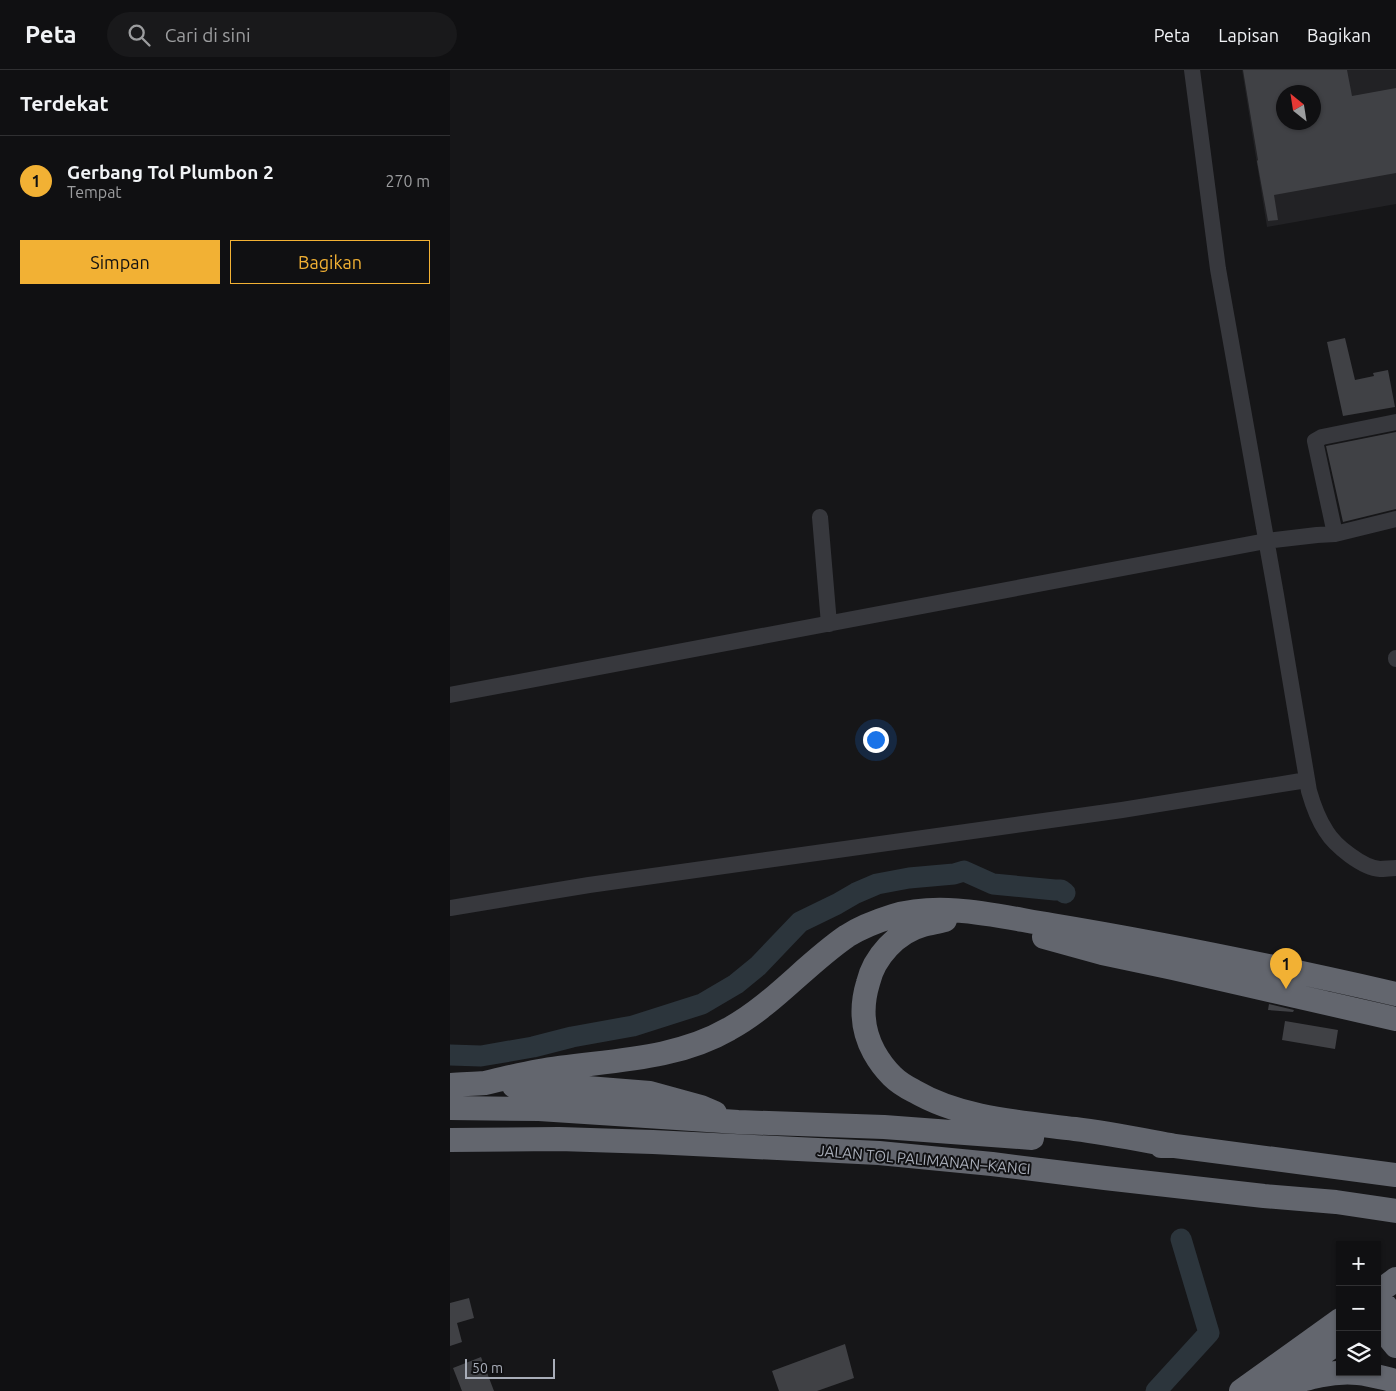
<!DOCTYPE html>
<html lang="id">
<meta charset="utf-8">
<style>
body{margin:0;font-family:Ubuntu,sans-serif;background:#19191b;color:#f1f3f6}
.controls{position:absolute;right:15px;bottom:15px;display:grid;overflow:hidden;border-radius:0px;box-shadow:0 1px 4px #0004}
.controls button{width:45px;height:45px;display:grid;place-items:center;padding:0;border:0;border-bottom:1px solid #303032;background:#101012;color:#f1f3f6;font:25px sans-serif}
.compass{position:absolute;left:826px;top:15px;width:45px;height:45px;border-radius:50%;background:#101012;box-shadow:0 1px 4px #0004;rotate:330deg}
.scale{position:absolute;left:15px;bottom:12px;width:90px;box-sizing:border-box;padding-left:5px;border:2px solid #a8adb8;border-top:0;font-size:14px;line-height:18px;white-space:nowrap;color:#a8adb8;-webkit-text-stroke:4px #111113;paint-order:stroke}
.you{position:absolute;left:425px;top:669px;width:18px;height:18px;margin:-12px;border:4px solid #fff;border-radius:50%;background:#1a73e8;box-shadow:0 0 0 8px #1a73e833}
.badge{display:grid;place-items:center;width:32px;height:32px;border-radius:50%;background:#f2b134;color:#111;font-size:16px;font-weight:700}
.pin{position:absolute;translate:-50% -41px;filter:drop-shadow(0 1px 2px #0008)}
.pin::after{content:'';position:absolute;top:26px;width:18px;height:15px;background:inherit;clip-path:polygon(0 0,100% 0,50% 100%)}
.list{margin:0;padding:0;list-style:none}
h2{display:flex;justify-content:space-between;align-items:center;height:65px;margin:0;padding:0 20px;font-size:21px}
h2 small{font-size:16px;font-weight:400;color:#9c9d9f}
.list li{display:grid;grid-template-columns:32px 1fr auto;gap:15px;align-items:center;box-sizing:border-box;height:90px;padding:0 20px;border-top:1px solid #303032}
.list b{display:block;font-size:19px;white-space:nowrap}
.list p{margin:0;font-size:16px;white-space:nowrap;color:#9c9d9f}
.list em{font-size:16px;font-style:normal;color:#9c9d9f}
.actions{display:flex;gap:10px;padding:15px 20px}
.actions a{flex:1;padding:11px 0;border:1px solid #f2b134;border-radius:0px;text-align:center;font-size:18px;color:#f2b134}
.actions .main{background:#f2b134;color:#111}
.icon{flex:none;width:28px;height:28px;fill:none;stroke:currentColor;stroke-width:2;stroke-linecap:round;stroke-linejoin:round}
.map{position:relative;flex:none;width:946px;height:1321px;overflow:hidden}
header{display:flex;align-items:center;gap:30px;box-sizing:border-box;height:70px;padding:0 25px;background:#101012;border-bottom:1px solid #303032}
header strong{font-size:24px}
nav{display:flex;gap:28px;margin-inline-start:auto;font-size:18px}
.search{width:350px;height:45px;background:#19191b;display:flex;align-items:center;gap:12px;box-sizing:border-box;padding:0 18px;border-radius:28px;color:#9c9d9f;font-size:19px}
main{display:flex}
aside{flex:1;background:#101012}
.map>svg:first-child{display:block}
</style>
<header>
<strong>Peta</strong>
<div class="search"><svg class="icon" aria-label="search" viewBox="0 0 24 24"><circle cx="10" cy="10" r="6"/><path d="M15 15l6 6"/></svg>Cari di sini</div>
<nav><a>Peta</a><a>Lapisan</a><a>Bagikan</a></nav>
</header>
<main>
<aside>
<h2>Terdekat<small></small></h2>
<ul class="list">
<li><span class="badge">1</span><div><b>Gerbang Tol Plumbon 2</b><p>Tempat</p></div><em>270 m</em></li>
</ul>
<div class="actions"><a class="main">Simpan</a><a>Bagikan</a></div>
</aside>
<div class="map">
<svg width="946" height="1321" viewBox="0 0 946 1321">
<rect width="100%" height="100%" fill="#161618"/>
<!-- built -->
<path fill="#222225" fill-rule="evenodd" d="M792,0H946V134L817,157ZM834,22H864V52H834Z"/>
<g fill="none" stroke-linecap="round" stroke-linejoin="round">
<!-- river -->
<path stroke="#2c353c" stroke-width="21" d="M0,985L31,986L83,977L122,967L183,956L252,934L286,914L308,896L350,852L387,834L406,823L427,814L459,808L504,804L514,801L543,814L605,820H611L615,823
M706,1321L759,1263L731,1169"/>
</g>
<!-- building -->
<path fill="#404145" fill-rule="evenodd" d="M793,0H897L902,26L946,18V103L824,125L828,150L818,151L807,91L808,90ZM834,22H864V52H834Z
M895,268L905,310L924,306L923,303L938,300L945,337L893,346L877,272Z
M946,362V439L893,452L876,376Z
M819,934L844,940L843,942L818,940Z
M835,951L888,960L885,979L832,970Z
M19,1228L24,1248L7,1253L12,1272L0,1276V1233Z
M395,1274L404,1308L367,1321H329L322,1301Z
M31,1287L44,1321H12L3,1298Z"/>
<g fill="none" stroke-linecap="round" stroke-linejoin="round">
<!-- minor -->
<path stroke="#37383d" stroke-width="16" d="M742,0L768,199L826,525L859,721C863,735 868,749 876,761C885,776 913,798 930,799C935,799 941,798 946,798
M370,447L379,554
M885,464L865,371L872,367L946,352
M946,588V589
M0,625L816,471L867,465L885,464L946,449
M0,838L139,815L672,740L857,710"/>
<!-- highway -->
<path stroke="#63666e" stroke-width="24" d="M495,850C488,852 480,853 473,855C447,862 424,887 418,913C411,936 412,960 424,982C429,991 435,999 442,1006C448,1012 456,1017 464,1021C512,1049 571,1052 625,1059C658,1063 692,1070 725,1076
M594,867L652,883L723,898L946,949
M0,1015C12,1014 24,1014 35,1013C53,1009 71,1004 89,1001C152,990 222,992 279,959C323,935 356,894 397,866C411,857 427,851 443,846C493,831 551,847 602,855C717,874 832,898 946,924
M64,1016L137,1018L200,1023L251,1037L265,1043
M0,1038L89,1039L288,1052L434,1057L582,1068
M0,1070L109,1069L203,1072L429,1083L542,1094L655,1108L814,1126L886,1132L946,1141
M711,1076H725L946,1105
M927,1223L946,1209
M927,1225L946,1249
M927,1253L946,1276
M836,1309L890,1271
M824,1318C851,1310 879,1300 908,1303C920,1304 933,1308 946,1311
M791,1321L890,1250"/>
</g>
<g text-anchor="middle" stroke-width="4" stroke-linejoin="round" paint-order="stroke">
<!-- street labels -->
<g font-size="15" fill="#a8adb8" stroke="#111113">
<text transform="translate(474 1090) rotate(5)" y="5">JALAN TOL PALIMANAN–KANCI</text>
</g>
</g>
</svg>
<div class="controls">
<button>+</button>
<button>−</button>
<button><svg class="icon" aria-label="layers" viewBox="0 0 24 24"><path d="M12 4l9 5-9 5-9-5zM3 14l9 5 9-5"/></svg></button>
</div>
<svg class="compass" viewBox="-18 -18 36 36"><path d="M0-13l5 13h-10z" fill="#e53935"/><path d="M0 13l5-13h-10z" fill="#9c9d9f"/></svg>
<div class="scale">50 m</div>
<div class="you"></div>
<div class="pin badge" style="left:836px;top:919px">1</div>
</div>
</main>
